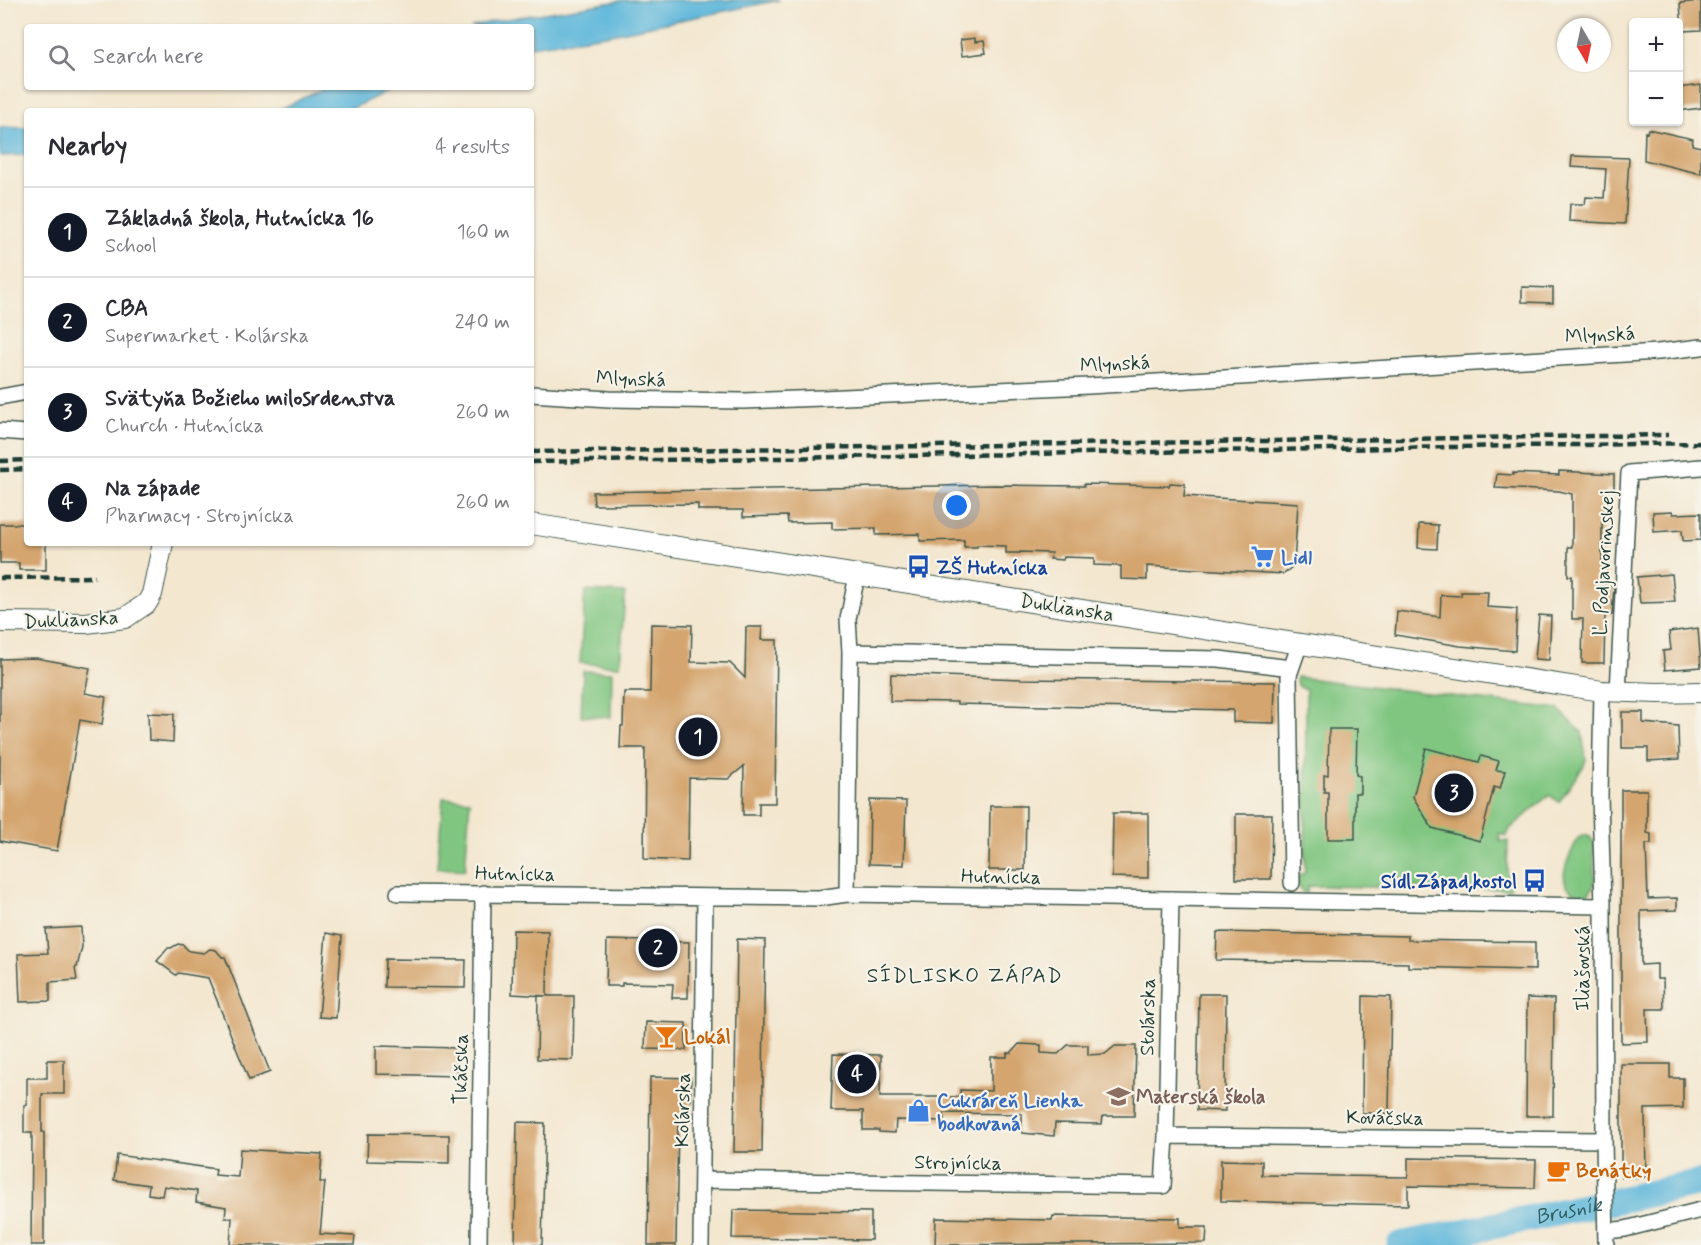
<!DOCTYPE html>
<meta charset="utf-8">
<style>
body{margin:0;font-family:Mynerve,sans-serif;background:#f2f2f3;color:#2b2b33}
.controls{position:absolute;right:18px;top:18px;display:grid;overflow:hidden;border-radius:6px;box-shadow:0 2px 4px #0004}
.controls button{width:54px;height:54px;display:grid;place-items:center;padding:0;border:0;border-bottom:2px solid #e1e1e2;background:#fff;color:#2b2b33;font:30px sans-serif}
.compass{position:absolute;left:1557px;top:18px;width:54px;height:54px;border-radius:50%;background:#fff;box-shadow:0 2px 4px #0004;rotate:171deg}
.you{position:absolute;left:957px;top:506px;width:21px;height:21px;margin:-15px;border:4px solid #fff;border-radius:50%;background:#1a73e8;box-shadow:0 0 0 9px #1a73e833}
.badge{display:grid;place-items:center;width:39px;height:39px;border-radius:50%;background:#111827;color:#fff;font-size:20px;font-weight:700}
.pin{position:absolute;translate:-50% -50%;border:3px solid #fff;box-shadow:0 2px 6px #0006}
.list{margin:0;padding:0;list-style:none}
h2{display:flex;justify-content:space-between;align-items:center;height:78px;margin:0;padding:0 24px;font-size:26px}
h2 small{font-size:20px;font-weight:400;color:#7c7c81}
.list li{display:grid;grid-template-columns:39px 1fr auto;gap:18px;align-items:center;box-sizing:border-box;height:90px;padding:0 24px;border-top:2px solid #e1e1e2}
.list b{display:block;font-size:22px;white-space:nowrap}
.list p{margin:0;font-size:20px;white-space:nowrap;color:#7c7c81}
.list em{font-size:20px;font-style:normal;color:#7c7c81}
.icon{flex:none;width:33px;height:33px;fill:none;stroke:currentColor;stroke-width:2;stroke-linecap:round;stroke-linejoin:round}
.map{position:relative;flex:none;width:1701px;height:1245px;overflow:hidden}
.search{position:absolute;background:#fff;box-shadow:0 2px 4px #0004;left:24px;top:24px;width:510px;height:66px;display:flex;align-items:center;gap:15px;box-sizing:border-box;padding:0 21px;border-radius:6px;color:#7c7c81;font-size:22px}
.panel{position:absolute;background:#fff;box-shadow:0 2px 4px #0004;left:24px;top:108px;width:510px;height:438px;border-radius:6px}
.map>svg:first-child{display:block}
</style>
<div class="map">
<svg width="1701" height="1245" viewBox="0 0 1701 1245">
<rect width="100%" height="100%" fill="#f7f3e8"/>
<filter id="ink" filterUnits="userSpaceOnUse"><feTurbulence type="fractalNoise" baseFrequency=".0167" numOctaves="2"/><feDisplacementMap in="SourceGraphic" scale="12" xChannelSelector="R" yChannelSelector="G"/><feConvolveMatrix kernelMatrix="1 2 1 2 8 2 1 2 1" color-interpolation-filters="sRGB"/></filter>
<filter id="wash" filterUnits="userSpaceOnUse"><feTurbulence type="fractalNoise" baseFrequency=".008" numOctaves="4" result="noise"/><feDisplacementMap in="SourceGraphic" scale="24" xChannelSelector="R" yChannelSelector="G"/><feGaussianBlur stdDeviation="1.35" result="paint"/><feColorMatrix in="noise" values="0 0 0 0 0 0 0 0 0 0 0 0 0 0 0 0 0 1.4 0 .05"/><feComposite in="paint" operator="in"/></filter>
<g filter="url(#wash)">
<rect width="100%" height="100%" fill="#f3e7d0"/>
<!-- green -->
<path fill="#80c681" stroke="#50825a" stroke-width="1.5" d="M585,591L625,593L620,666L580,663Z
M583,671L612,672L611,717L581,716Z
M1297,677L1558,709L1582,732L1586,760L1583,767L1559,802L1549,795L1510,829L1507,836L1499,834L1500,841H1508L1507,877L1511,878L1510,889L1308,886L1307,893L1303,892L1297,884L1299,876L1305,872L1306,689L1300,687L1296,682Z
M443,798L470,800L465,870L437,868Z
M1584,835L1590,837L1594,842V886L1589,893C1582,895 1577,895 1571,890C1556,878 1570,856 1576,842L1578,838Z"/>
<!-- water -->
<path fill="#5cb6da" stroke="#3e7a87" stroke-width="1.5" d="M626,0H780L606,35L531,46V27H471L494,21Z
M327,87H397L346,111H276Z
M0,127L27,128V155L0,156Z"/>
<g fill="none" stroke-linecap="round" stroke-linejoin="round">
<!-- river -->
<path stroke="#5cb6da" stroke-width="27" id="s1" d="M1400,1245L1701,1183"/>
</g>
<g id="blocks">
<!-- building -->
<path fill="#d4a56e" d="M1701,1V30L1682,31L1680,3Z
M975,38V42L984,41L986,53L962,56L960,40Z
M1701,85V108L1678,111V88Z
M1648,129L1693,139L1692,145L1701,147V174L1644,160L1645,132L1647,133Z
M1572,156L1629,158L1625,224L1569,221L1570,204H1585L1586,197L1604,198L1606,169L1571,167Z
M1522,287L1553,288V303L1522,302Z
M1559,471L1614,474V490H1606V522H1602V565H1606V587L1614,586L1612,615H1605L1604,663H1582L1583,619H1572V576H1568V547H1572V494L1559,491L1495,488L1497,474L1513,475V473L1559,475Z
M1170,483L1185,484L1184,496L1298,503L1294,565L1284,574L1147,566V580L1121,579V566L1094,565V558L1064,557L1063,560L1050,559L1051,553L1020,552V553H1006V546L977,545V547H964V540L920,541V534L876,535V528L832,529V522L788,523L787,516L743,517V510H698V504L594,505L593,492L995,485L1084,486V484L1169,486Z
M1672,511L1673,514L1701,513V540L1683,541L1682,530L1654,532L1653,512Z
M0,524H27V543H46V570H19V563H0Z
M1419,524L1438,525L1437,549L1418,548Z
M1672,574L1675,602L1640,603L1637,577Z
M1461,592H1488L1487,607L1517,609L1515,651L1460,646L1395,635L1397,611L1440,617L1441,595L1461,596Z
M1539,615L1551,616L1549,660L1535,659Z
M651,624L692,625L691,662L730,663L745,678L746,627H762L761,640H777L775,803H759V815H743L744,766L728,779L689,778L688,861L644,859L645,748H620L621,726H623L624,692H650Z
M1698,628L1701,667L1665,670L1663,651L1671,650L1669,632Z
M36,658L90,668L85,693L106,697L102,724L80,720L57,851L0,841V659Z
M891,674L1021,679L1275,682L1274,723L1233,722V710L957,704V702L890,701Z
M1622,712H1643V723L1678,726L1679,759L1648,761V748H1622Z
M148,713L174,714L173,742L149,740Z
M1329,729H1357L1356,775L1360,776V793H1355V839H1328V792H1324V775H1328Z
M1426,748L1479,762L1481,756L1499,761L1496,770L1505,771L1500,789L1494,787L1480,841L1432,828L1413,797Z
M1621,790H1647V833L1651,834V844H1646L1648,899L1677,898V910L1641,911V965L1657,964V979H1663L1664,1009H1647L1648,1042L1621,1043Z
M870,800L906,801L904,865L869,864Z
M990,806H1026L1025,870H989Z
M1113,813H1148V878L1112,877Z
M1236,814H1272L1271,879H1236Z
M81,927L82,947L77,967L75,968L77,980L50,982V1001L20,1002L18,954L48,953L46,929Z
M513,930L548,931L547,996H574L573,1060L537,1059L538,996H546L512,994Z
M1217,932L1408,936V940L1535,942V970L1408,967V963L1216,960Z
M326,933L342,936L336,1018L319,1017Z
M737,939L765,940L762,1152H734Z
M607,940L689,942L688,998H672L673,984L622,983V986H606Z
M178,944L183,945L189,951L204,953L210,949L216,950L222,957H225L270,1072L249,1080L208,978L178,973L176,975L157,961L168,948H171Z
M385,959L466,960L465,988L384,987Z
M1199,994H1226L1225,1111L1197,1110Z
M1363,996L1391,997L1389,1113H1362Z
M1527,998L1554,999L1553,1116H1526Z
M646,1022L686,1023V1050L645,1049Z
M1019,1044L1041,1045V1053L1058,1054L1068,1045H1088V1055L1105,1054L1115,1046H1136L1134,1116H1103L1102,1124L1055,1123L1054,1136L1022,1133V1114L944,1113V1121L896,1120L895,1133L879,1132V1130H863V1111H831L833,1054L881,1055L880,1097H960V1090L991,1091V1057H1007V1053H1011Z
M376,1046L458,1048L457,1076L376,1074Z
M47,1060H64V1094H42V1132H44V1245H31L32,1133H24V1105H27V1078H47Z
M1621,1064H1670V1078H1683V1108L1645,1109L1646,1177H1621Z
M650,1077L691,1078L690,1119H678L676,1245H648Z
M517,1122L545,1123L542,1245H515Z
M368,1134L449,1135V1163L367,1161Z
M240,1149L322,1154L320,1182H325L320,1234L355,1236L354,1245H230L232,1218H225L226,1207L196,1202L197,1191L164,1186L162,1196L148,1194L149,1185L114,1180L117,1155L216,1169L215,1175L238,1177Z
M1408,1158L1536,1160L1535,1188L1408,1186V1205L1221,1201V1160L1262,1161V1175L1408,1177Z
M733,1210L871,1212V1240L732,1238Z
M1053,1216L1180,1218V1227H1207L1206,1243L935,1245L936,1218L1052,1220Z"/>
</g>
</g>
<g filter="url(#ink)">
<use href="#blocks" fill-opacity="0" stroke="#3f564b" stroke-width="1.5"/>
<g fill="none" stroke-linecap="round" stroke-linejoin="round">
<defs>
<path id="minor" d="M531,394L609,399L743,401L822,398L1089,386L1658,352L1701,347
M0,397L27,392
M0,431L27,433
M850,652L1219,659L1291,668
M1602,691L1600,796L1603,906L1604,1140L1606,1245
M1618,692L1629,473L1701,467
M1292,883L1289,675L1300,643
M398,893L819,898L847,894L1603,906
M847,894L850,652L848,619L857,576
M1166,1136L1604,1140
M702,1180L1163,1186L1166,1136L1171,899
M1606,1231L1625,1229L1701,1210
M479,1245L483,893
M701,1245L705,897"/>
<path id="major" d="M531,524L1602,691L1658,693L1701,692
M0,622L86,623L125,618L147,603L152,594L163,543"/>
</defs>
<!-- minor casing -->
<use href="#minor" stroke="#3f564b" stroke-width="18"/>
<!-- major casing -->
<use href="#major" stroke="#3f564b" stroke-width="22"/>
<!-- minor -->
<use href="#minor" stroke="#fff" stroke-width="15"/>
<!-- major -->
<use href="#major" stroke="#fff" stroke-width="20"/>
<!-- rail -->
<path stroke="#1f3d34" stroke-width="4.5" stroke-dasharray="9 4.5" stroke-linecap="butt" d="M531,452L1668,435
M0,461L27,460
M531,462L1701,443
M0,470L27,469
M0,578L95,577"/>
</g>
</g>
<!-- icons -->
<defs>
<symbol id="supermarket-bare" viewBox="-9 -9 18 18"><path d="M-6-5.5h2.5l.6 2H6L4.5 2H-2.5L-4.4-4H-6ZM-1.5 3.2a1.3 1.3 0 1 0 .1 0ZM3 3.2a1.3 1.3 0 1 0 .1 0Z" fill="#3f7fe0" stroke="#f7f3e8" stroke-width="2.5" paint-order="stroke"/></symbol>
<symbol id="bus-bare" viewBox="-9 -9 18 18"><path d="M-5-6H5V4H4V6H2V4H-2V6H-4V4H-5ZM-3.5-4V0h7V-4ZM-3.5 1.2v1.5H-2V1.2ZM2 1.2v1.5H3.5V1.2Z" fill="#1a4fb4" stroke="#f7f3e8" stroke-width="2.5" paint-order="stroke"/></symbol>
<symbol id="bar-bare" viewBox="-9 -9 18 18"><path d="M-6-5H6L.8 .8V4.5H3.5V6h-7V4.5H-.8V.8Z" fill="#e8710a" stroke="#f7f3e8" stroke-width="2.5" paint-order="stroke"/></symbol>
<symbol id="school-bare" viewBox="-9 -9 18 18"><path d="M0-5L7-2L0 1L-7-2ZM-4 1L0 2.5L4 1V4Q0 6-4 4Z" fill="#8d6e63" stroke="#f7f3e8" stroke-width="2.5" paint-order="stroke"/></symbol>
<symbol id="shop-bare" viewBox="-9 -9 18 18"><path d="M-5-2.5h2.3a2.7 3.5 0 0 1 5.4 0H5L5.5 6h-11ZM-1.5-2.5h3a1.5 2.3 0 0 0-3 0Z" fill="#3f7fe0" stroke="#f7f3e8" stroke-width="2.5" paint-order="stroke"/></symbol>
<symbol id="cafe-bare" viewBox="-9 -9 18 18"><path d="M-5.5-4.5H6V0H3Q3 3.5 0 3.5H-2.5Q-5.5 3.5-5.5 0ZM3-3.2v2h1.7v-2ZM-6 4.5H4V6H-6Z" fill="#e8710a" stroke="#f7f3e8" stroke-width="2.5" paint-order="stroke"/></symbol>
</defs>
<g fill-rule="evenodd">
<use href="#supermarket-bare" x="1246" y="540" width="33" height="33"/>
<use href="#bus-bare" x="902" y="550" width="33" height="33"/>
<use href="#bus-bare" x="1518" y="864" width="33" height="33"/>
<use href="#bar-bare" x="650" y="1020" width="33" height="33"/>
<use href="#school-bare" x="1102" y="1080" width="33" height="33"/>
<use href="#shop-bare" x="902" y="1094" width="33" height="33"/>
<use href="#cafe-bare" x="1542" y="1154" width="33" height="33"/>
</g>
<g text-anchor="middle" stroke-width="4.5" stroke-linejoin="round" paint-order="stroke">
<!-- street labels -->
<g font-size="20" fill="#1f3d34" stroke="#f7f3e8">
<text transform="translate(1600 334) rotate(-3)" y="7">Mlynská</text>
<text transform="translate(1115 363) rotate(-3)" y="7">Mlynská</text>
<text transform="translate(631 378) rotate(2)" y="7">Mlynská</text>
<text transform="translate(1603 563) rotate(-87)" y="7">Ľ. Podjavorinskej</text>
<text transform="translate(1067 607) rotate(9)" y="7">Duklianska</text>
<text transform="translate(71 619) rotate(-3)" y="7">Duklianska</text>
<text transform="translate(515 873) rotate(1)" y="7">Hutnícka</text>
<text transform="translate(1001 876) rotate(1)" y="7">Hutnícka</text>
<text transform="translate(1582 968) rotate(-90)" y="7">Iliašovská</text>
<text transform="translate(1147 1017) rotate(-89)" y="7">Stolárska</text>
<text transform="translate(460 1069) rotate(-89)" y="7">Tkáčska</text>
<text transform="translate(682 1110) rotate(-89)" y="7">Kolárska</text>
<text transform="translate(1385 1117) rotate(1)" y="7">Kováčska</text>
<text transform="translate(958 1162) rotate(1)" y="7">Strojnícka</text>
</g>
<!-- shop labels -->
<g font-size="20" font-weight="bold" fill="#366cbe" stroke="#f7f3e8" text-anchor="start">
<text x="1281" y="564">Lidl</text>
<text x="937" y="1107">Cukráreň Lienka<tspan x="937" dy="23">bodkovaná</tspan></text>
</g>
<!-- transit labels -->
<g font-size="20" font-weight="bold" fill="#164399" stroke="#f7f3e8" text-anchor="start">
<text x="936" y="574">ZŠ Hutnícka</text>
<text x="1517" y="888" text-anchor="end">Sídl.Západ,kostol</text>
</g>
<!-- food labels -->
<g font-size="20" font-weight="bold" fill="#c56008" stroke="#f7f3e8" text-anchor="start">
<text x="684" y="1043">Lokál</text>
<text x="1576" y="1177">Benátky</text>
</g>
<!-- education labels -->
<g font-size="20" font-weight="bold" fill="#785e54" stroke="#f7f3e8" text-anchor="start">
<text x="1136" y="1103">Materská škola</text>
</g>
<!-- neighbourhood labels -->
<g font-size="21" letter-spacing="1.5" fill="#1f3d34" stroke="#f7f3e8">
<text x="965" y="982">SÍDLISKO ZÁPAD</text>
</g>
<!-- water labels -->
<g font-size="21" font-style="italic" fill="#2e5b5e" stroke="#f7f3e8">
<text dy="7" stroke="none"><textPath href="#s1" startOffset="172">Brusník</textPath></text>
</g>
</g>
</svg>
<div class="controls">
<button>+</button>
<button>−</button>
</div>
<svg class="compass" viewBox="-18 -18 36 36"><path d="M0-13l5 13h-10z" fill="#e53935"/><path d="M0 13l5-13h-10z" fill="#7c7c81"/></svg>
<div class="you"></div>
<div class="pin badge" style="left:698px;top:737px">1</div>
<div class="pin badge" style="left:658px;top:948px">2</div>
<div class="pin badge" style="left:1454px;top:793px">3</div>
<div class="pin badge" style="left:857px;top:1074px">4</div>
<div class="search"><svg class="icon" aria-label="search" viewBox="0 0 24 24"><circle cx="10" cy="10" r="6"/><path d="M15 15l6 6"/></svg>Search here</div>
<section class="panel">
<h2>Nearby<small>4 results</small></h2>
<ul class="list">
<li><span class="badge">1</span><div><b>Základná škola, Hutnícka 16</b><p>School</p></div><em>160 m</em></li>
<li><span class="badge">2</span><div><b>CBA</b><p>Supermarket · Kolárska</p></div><em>240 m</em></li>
<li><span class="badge">3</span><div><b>Svätyňa Božieho milosrdenstva</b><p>Church · Hutnícka</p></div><em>260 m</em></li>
<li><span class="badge">4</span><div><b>Na západe</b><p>Pharmacy · Strojnícka</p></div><em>260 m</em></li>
</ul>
</section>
</div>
